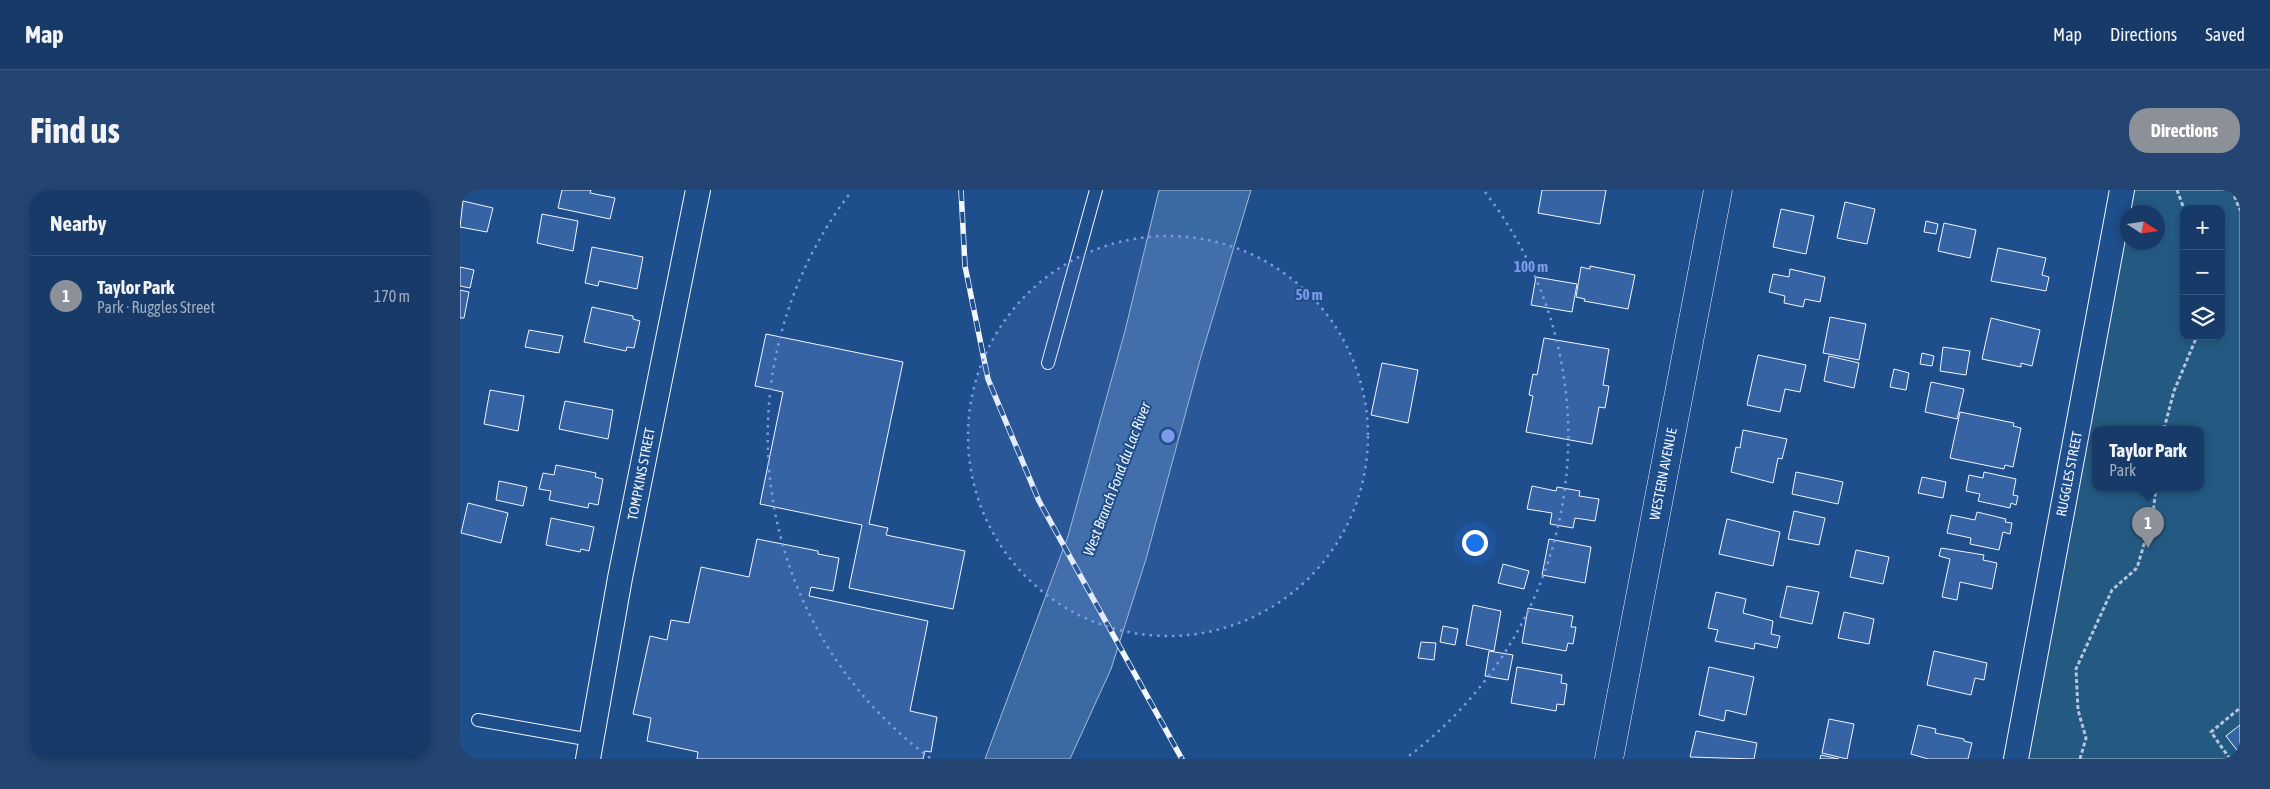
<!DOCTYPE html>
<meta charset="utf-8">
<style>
body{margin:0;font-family:"Asap Condensed",sans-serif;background:#244571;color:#f1f3f6}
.controls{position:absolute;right:15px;top:15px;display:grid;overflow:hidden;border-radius:10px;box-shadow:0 2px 8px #0003}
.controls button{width:45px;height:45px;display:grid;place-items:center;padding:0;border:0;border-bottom:1px solid #36547d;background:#173a69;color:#f1f3f6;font:25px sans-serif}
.compass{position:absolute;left:1660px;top:15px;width:45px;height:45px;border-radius:50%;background:#173a69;box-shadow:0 2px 8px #0003;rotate:102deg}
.you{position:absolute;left:1014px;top:352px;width:18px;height:18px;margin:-12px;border:4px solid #fff;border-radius:50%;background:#1a73e8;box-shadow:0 0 0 8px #1a73e833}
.badge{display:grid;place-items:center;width:32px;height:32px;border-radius:50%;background:#8c9099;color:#fff;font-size:16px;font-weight:700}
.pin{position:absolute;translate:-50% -41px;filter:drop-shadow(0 1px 2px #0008)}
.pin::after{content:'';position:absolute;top:26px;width:18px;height:15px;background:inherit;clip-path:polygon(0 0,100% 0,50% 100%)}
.popup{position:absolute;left:1632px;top:236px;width:112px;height:65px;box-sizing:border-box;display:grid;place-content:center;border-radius:10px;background:#173a69;filter:drop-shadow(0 1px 4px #0005);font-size:16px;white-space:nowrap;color:#9eadc0}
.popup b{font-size:19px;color:#f1f3f6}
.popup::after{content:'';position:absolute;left:50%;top:100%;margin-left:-10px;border:10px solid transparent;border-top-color:#173a69}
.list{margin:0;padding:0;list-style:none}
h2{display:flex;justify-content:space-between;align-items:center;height:65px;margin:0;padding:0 20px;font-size:21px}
h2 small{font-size:16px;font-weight:400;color:#9eadc0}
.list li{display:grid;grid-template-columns:32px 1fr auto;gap:15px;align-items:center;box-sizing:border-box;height:80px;padding:0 20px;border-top:1px solid #36547d}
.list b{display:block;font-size:19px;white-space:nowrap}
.list p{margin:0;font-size:16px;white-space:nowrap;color:#9eadc0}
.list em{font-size:16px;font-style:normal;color:#9eadc0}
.icon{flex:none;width:28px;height:28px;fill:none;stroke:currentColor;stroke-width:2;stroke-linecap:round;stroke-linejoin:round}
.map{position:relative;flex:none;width:1780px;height:569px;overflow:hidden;border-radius:20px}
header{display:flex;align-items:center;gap:30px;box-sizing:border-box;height:70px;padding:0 25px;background:#173a69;border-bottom:1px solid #36547d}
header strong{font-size:24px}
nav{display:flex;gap:28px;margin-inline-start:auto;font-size:18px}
.intro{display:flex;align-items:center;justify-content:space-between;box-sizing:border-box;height:120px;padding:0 30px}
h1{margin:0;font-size:35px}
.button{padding:12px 22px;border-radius:20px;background:#8c9099;color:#fff;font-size:18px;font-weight:700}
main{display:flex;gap:30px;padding:0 30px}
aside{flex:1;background:#173a69;border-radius:20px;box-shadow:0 2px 8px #0003}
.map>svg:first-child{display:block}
</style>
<header>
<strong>Map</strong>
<nav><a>Map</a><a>Directions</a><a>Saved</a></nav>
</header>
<div class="intro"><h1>Find us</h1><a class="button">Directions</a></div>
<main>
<aside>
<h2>Nearby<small></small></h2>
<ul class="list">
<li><span class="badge">1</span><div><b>Taylor Park</b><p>Park · Ruggles Street</p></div><em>170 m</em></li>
</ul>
</aside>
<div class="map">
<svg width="1780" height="569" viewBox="0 0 1780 569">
<rect width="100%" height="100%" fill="#1f4e8c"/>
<!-- green -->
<path fill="#245a82" stroke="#a8bbd7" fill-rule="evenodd" d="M1662,0H1780V569H1556ZM1724,19H1761V146H1724ZM1668,22H1698V52H1668ZM1636,239H1740V297H1636Z"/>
<!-- water -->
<path fill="#3b69a3" stroke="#a8bbd7" d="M699,0H791L740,170L686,369L651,479L610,569H525L608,346L665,141Z"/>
<!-- building -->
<path fill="#3563a3" stroke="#f2f6ff" d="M102,0H131L130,3L155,8L150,29L98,18Z
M1082,0H1146L1140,34L1078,23Z
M3,11L33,18L27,42L0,37Z
M1385,12L1415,19L1407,54L1377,48Z
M1321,19L1354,26L1346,64L1313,57Z
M82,24L118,31L113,61L77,53Z
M1466,31L1478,34L1476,44L1464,42Z
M1484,33L1516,40L1510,68L1478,61Z
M132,57L183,67L177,99L139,91L138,96L125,93Z
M1538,58L1586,68L1582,85L1589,87L1586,101L1531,91Z
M1130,76L1175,85L1168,119L1124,111L1125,109L1116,107L1121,77L1130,79Z
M0,77L14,80L10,98L0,96Z
M1330,79L1365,87L1360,112L1345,109L1343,117L1324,113L1325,106L1309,102L1313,84L1329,87Z
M1076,87L1117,94L1112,122L1071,115Z
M0,100L9,102L4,128H0Z
M132,117L173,126V129L180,131L174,158L167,157L166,161L124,152Z
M1370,127L1406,134L1399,170L1363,163Z
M1531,128L1580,140L1572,176L1561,173V177L1522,169Z
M69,140L103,146L99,163L65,157Z
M306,144L443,172L409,334L428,338L426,345L505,361L493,419L389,398L402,335L300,314L323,202L295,196Z
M1084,148L1149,159L1143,195L1149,196L1145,218L1139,217L1132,254L1066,242L1073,206L1069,205L1073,184L1077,185Z
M1483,157L1510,161L1506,185L1480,181Z
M1462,163L1474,166L1472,176L1460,174Z
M1298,165L1346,175L1340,202L1325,199L1320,222L1287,215Z
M1369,166L1399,173L1394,198L1364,191Z
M922,173L958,180L948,233L911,225Z
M1434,179L1449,183L1446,200L1430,197Z
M1471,192L1504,199L1497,229L1465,222Z
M30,200L64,206L58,241L24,234Z
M105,211L153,220L148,249L99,239Z
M1500,222L1554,233L1553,236L1561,238L1553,277L1545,275L1544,279L1490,268Z
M1283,240L1327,249L1322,269L1318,268L1313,293L1271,282L1276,257L1280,258Z
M96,275L136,283L135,287L143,289L138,315L129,313L128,318L89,310L91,301L79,299L83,283L94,285Z
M1336,282L1383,292L1378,314L1332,304Z
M1524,282L1556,289L1553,305L1558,306L1556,315L1551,313L1550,318L1518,311L1520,304L1506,301L1509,285L1523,288Z
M1462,287L1486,292L1483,308L1458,303Z
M39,291L67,297L63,316L36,310Z
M1072,296L1096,301L1097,297L1120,301L1119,306L1139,309L1135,331L1115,328L1113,338L1090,334L1092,323L1067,319Z
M8,313L48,323L41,353L1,343Z
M1334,321L1365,328L1359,355L1328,349Z
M1517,322L1546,329L1545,332L1552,333L1550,344L1543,342L1539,360L1510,354L1511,348L1487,343L1491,325L1515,330Z
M91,328L134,337L129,361L121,359L120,362L86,355Z
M1267,329L1320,342L1313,376L1259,364Z
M297,349L358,361V364L379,368L373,401L351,397L349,406L468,431L450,521L477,527L471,562L465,561L463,569H237L238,562L187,551L191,528L173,524L190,446L207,450L211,430L229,433L241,377L289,387Z
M1089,349L1131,357L1125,393L1082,385Z
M1481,358L1524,365L1523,370L1537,373L1532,399L1500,392L1497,410L1482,407L1490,369L1479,366Z
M1396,360L1429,367L1423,394L1390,387Z
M1043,374L1069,381L1064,399L1038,393Z
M1327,396L1359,402L1352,434L1320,427Z
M1256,402L1286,409L1283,423L1313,431L1311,444L1320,446L1317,458L1295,453L1294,459L1255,451L1258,440L1248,438Z
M1013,415L1041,421L1034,461L1006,455Z
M1068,418L1113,426L1111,437H1116L1113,454L1108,453L1106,461L1062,453Z
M1384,422L1414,429L1409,454L1378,448Z
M983,436L998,439L995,455L980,452Z
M961,452L976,453L974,470L958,468Z
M1029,461L1053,465L1048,490L1025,486Z
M1474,461L1527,473L1524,490L1515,488L1511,505L1467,495Z
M1057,477L1102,485L1101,493L1107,494L1104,515L1097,514L1096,521L1051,513Z
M1249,477L1294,487L1286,525L1266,520L1264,531L1239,525Z
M1369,529L1394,534L1387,569L1362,563Z
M1458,535L1476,539L1475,543L1504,549V551L1512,553L1508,569H1468L1451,564Z
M1780,535V564L1766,546Z
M1236,541L1297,553L1294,569L1230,567Z
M1361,565L1379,569H1360Z"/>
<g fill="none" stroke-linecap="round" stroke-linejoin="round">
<defs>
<path id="service" d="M588,173L636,0
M18,530L131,550"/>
<path id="minor" d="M128,569L160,388L238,0
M1556,569L1662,0"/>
<path id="tertiary" d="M1149,569L1258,0"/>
</defs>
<!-- service casing -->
<use href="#service" stroke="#f2f6ff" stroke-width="14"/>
<!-- minor casing -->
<use href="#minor" stroke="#f2f6ff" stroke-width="26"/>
<!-- tertiary casing -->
<use href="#tertiary" stroke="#f2f6ff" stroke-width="29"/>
<!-- path -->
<path stroke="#b3c4dc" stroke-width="3" stroke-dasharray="4 2.5" stroke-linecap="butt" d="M1717,0L1724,19
M1772,0L1780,20
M1704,239L1714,201L1737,146
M1620,569L1626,548L1618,520L1616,479L1652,400L1677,378L1693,324L1696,297
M1770,569L1751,542L1780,518"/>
<!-- service -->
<use href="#service" stroke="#1f4e8c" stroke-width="12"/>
<!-- minor -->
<use href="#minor" stroke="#1f4e8c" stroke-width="24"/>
<!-- tertiary -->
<use href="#tertiary" stroke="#1f4e8c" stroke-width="28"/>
<defs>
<path id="rail" d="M501,0L505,76L528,189L579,311L722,569"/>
</defs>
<!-- rail casing -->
<use href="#rail" stroke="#f2f6ff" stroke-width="5.5"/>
<!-- rail -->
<use href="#rail" stroke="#1f4e8c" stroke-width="4" stroke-dasharray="11" stroke-linecap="butt"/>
</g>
<!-- distance rings -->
<circle cx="708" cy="246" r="200" fill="#7d9aea" fill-opacity=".12"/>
<g fill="none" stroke="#7d9aea" stroke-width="2.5" stroke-dasharray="2.5 5">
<circle cx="708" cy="246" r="200"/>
<path d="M470 568A400 400 0 0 1 391 2M1025 2A400 400 0 0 1 946 568"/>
</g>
<g text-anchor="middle" stroke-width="4" stroke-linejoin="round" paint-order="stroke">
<!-- street labels -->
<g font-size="14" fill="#f2f6ff" stroke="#1f4e8c">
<text transform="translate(181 284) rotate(-79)" y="5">TOMPKINS STREET</text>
<text transform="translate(1203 284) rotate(-79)" y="5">WESTERN AVENUE</text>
<text transform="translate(1609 284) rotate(-79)" y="5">RUGGLES STREET</text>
</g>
<!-- water labels -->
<g font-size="15" font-style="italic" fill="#f2f6ff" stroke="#1f4e8c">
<text transform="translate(657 289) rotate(-69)" y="5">West Branch Fond du Lac River</text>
</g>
</g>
<circle cx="708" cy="246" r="8" fill="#7d9aea" stroke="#1f4e8c" stroke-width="2.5"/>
<g font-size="15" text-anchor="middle" font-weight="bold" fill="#7d9aea" stroke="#1f4e8c" stroke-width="4" stroke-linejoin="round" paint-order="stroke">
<text x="1071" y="82">100 m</text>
<text x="849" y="110">50 m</text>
</g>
</svg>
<div class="controls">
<button>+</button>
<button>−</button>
<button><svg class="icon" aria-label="layers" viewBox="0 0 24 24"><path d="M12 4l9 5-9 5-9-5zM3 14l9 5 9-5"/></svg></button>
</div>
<svg class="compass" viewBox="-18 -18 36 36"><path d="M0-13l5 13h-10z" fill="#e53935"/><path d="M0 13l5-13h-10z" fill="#9eadc0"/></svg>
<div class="you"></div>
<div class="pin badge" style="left:1688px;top:358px">1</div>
<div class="popup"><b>Taylor Park</b>Park</div>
</div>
</main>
